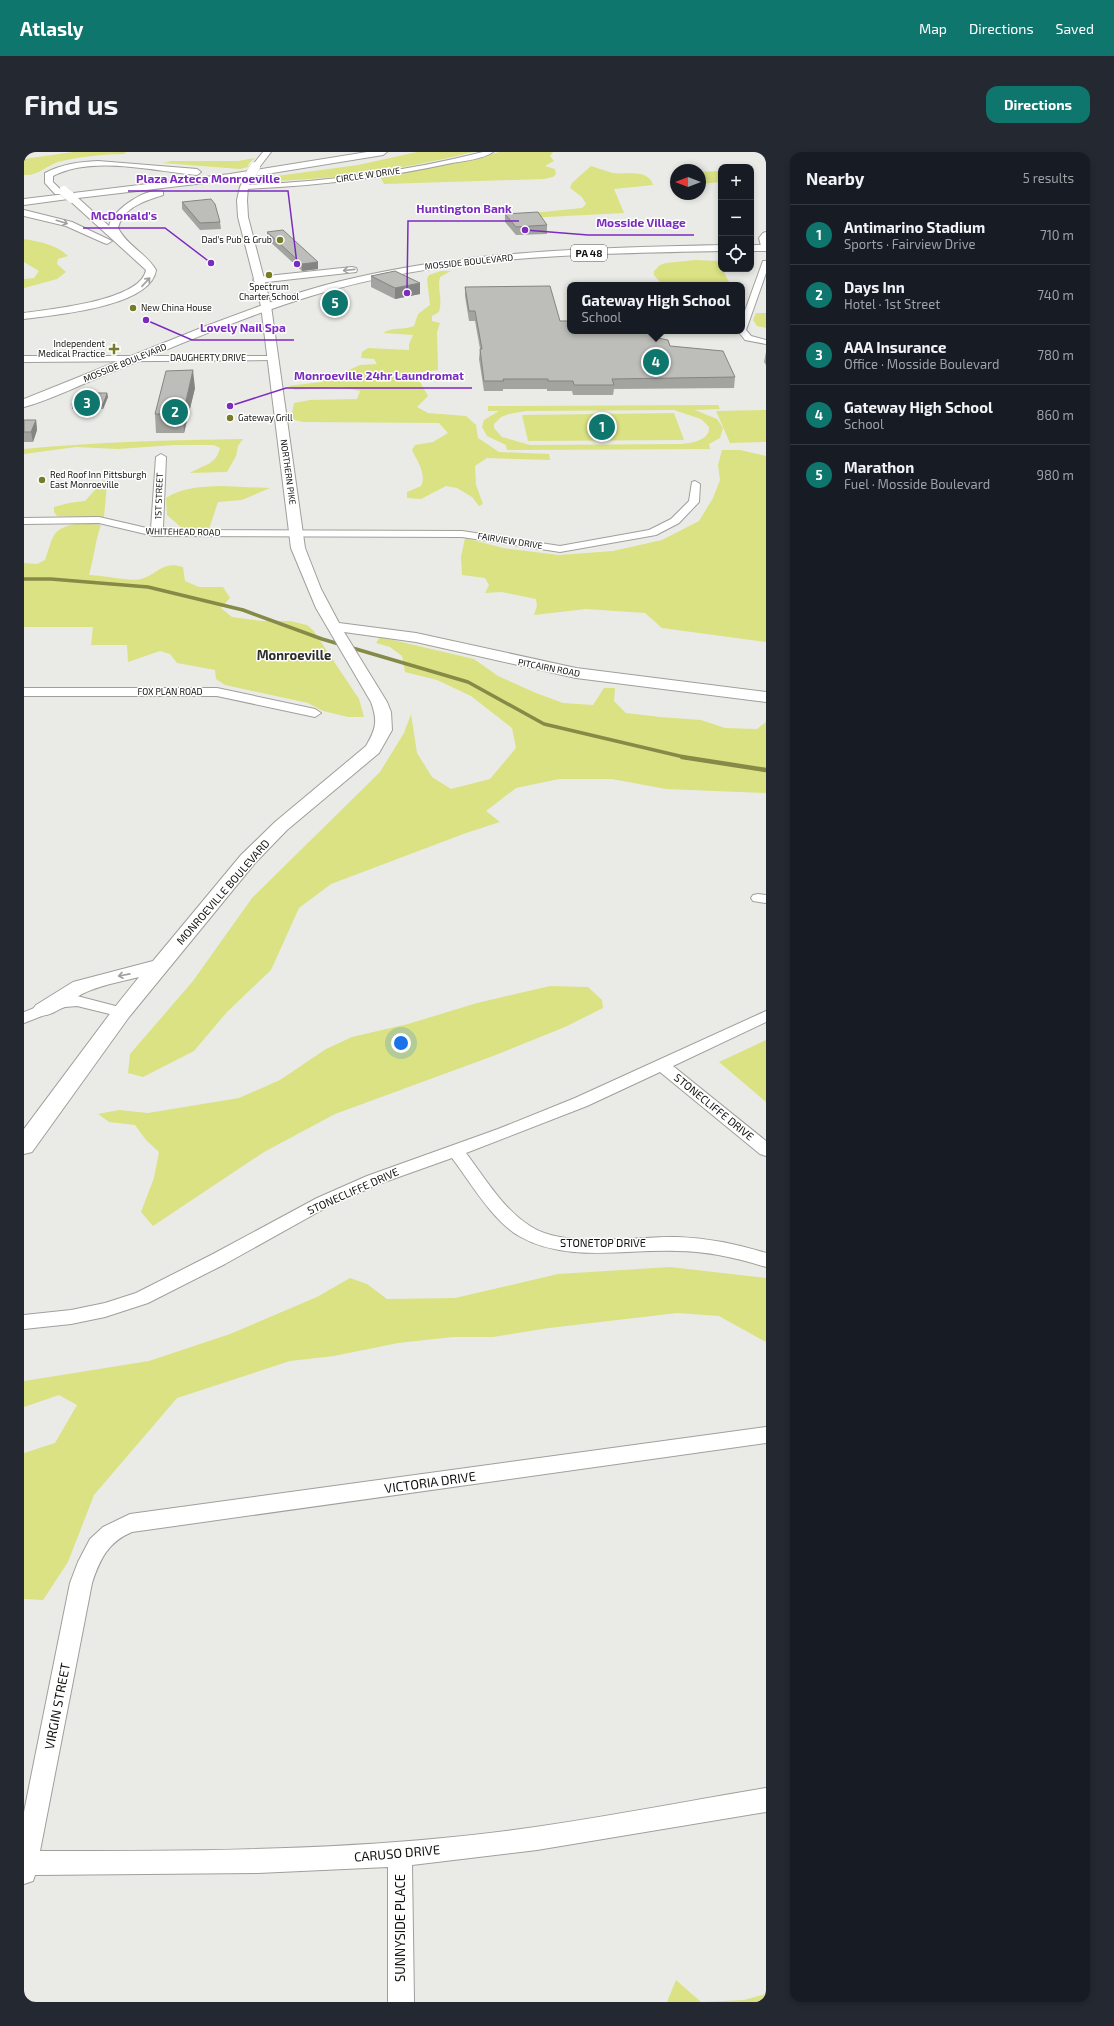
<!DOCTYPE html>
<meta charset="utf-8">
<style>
body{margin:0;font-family:"Exo 2",sans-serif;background:#242831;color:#f1f3f6}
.controls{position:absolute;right:12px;top:12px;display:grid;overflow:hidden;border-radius:8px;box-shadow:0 2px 6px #0003}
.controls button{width:36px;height:36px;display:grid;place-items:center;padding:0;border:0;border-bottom:1px solid #363941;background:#171b24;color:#f1f3f6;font:20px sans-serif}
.compass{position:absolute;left:646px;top:12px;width:36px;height:36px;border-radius:50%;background:#171b24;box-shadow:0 2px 6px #0003;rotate:270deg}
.you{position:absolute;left:377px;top:891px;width:14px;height:14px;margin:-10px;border:3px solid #fff;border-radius:50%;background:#1a73e8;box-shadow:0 0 0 6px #1a73e833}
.badge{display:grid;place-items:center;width:26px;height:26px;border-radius:50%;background:#0f766e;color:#fff;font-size:13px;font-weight:700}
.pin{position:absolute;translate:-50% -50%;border:2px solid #fff;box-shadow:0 1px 4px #0006}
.popup{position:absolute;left:543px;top:130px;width:178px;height:52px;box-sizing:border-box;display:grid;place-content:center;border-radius:8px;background:#171b24;filter:drop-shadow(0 1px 3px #0005);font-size:13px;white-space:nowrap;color:#9ea1a6}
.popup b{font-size:15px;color:#f1f3f6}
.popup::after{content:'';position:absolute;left:50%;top:100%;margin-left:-8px;border:8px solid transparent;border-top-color:#171b24}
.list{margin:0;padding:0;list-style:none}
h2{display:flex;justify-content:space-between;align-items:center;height:52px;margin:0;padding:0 16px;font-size:17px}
h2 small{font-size:13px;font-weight:400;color:#9ea1a6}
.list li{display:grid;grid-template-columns:26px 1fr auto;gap:12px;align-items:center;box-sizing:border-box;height:60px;padding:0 16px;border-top:1px solid #363941}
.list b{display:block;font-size:15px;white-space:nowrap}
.list p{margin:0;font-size:13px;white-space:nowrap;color:#9ea1a6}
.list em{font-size:13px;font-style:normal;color:#9ea1a6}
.icon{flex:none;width:22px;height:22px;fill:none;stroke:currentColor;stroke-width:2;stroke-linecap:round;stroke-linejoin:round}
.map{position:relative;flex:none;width:742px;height:1850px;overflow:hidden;border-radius:12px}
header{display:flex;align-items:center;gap:24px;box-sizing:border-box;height:56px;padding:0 20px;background:#0f766e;color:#fff}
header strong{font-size:19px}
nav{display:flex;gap:22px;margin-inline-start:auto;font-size:14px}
.intro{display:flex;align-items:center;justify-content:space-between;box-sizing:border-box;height:96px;padding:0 24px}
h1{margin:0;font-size:28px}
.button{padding:10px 18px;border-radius:12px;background:#0f766e;color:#fff;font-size:14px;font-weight:700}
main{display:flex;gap:24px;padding:0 24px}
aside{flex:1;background:#171b24;border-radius:12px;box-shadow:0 2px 6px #0003}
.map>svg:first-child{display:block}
</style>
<header>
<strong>Atlasly</strong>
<nav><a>Map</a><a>Directions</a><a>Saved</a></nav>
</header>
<div class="intro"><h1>Find us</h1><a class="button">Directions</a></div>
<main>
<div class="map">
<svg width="742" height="1850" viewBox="0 0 742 1850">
<rect width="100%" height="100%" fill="#eaebe6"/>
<!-- green -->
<path fill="#dae283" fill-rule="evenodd" d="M49,0H102L100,2C81,2 52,5 34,10C22,14 14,24 0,23V7Z
M393,0H449C380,17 307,29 236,29L238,26L334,13Z
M476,0H529L526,4L530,9L521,14L531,17L532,22L529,25L520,27L360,32L356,25L418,14Z
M231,6L225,11L224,15L216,17L139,11L148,9H214Z
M567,14C574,16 581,19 589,21C602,23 624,16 629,33L590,37L600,61L503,66L499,62L558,56L562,52L558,45L546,36L548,31Z
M697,19V30L676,32V20Z
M0,87C16,90 32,92 44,104L34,107L33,112L42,120L33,127L0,136V127L10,126L15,119L0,110Z
M671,108L694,109L705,130H671L672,133H577L581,130H636L630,123V119L636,113L642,111Z
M417,119H427L416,125C413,139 419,145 415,160L408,164V169L416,171L413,180L414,218L391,221L404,244L393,255L404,261L442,264L452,273L454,286L475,300L525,302L526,308L463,306L451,314L452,333L459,352L455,354L448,345L433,336L422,334L397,347L383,346V340L397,334C403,322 393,309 388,298L391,293L409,290L424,281L415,271L279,270L267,267L270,251L286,248L333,247L336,239L316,235L271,238L264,234L297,230L336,213L353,212L350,207L337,206L338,200L344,196L385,198V192L389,183L359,181C367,175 380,178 390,174L394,162L406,153L403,127L405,123Z
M732,161H742V176L733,174L729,168Z
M694,253L696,257L671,258L693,267L699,276L696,286L685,292L686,297L483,298L482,293L463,284L458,275L460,268L475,259H464V254ZM650,258L677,267L685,275C686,289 667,291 657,292L506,293L478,285L470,276V272L477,265L485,262L502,259Z
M742,258V290L706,291L692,259Z
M650,261L660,288L504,289L498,263Z
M219,287L214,294L212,304L203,320L166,321C179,313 192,313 196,296L190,293H151L94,297L52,295L0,302V297C73,290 145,288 219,287Z
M698,298H716L742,304V490L638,476L621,461L562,457L510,463L513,454L512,447L478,440L461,441L465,433L461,426L438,423L437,405L441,386L479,396L535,403L589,399L638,388L675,369L689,346L696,328L694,313Z
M80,328L83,332L80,365L33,364L30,360V355L45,351L61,349Z
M197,334L246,336L218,348L194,350L185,377H159L143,363L142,346C159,335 176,335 197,334Z
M56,371L77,373C71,389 70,406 65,423C78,423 107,430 117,427C133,423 138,408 159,415L161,429L175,435H199L206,446L197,456L208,465L238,469H266L283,473L289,478L335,547L340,565H324L299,559L284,551L201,533L192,527L191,518L153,511L146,502L136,499L104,510L103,493H67L69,475H0V411L13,412L21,408C30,383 27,376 56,371Z
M356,485L450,507L474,524L512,541L539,551L569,553L580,536H591L590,549L602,561L636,565L677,568L701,576L733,577L742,570V641L642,637L588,627H535L492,636L462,659L476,670L442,681L307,732L275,756L247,818L203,860L170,899L119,925L104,921L106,902L169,829L228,746L356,620L380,581L387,562L393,601L408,625L427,637L466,627L492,596L488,576L447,544L413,528L381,520L378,504L366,495L352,491Z
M526,834L564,835L578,848L579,856L541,875L469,904L311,962L240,1000L129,1074L117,1060L130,1026L135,1000L122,988L111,973L85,970L74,962L95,958L124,961L215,946L256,928L302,897L328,885L384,872L453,851Z
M742,888V950L695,910Z
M646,1115L742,1126V1190L695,1164L653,1161L525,1176L469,1185H429L374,1191L310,1204L266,1209L153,1246L70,1343L44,1410L19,1448L0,1447V1301L31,1291L53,1253L35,1243L0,1255V1229L125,1209L206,1182L293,1145L326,1126L343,1132L363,1147L431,1146L534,1122Z
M652,1828L677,1850H643Z
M742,1842V1850H678L720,1848Z"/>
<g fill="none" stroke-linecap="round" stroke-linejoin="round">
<!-- stream-far1 -->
<path stroke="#858a47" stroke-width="3.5" d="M0,427H27L124,435L219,458L298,487L444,530L520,572L664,606"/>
<!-- stream -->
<path stroke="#858a47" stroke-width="4.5" d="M658,605L742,618"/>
<defs>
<path id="street" d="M459,0H469C459,7 440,9 428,11C360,26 290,34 220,37L217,35L220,33C301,30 380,20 459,0Z
M739,109H742V121L722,178L727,184L742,188V192L721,188L714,179H718V167Z
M0,204H248L252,206L248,208L0,210Z
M137,302L142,305L139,375L137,378L438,379L536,394L625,378L647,367L665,349L668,330L671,329L676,332L675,350L655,371L632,383L536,400L438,385L130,384L75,371L0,372V366L75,365L127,377L132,305Z
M0,536H193L291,557L297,561L291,565L193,544H0Z
M734,742L742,743V751L729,749L727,746L729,743Z
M53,844L103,857L106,860L103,863L98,865L53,854L41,855L0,871V860L34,847Z
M742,859V870L649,914L742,989V1004L736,1002L636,920L563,954L442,1001C461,1026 479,1057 506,1074C540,1097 612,1084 653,1085C683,1086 713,1092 742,1101V1115C713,1106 683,1099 653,1099C602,1097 541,1111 495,1084C468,1068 447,1031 428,1006L355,1032L305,1054L201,1112L124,1151L81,1165L47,1172L0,1177V1163L47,1158L81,1151L112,1141L189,1102L293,1046L343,1024L474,977L551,946Z
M742,1275V1291L108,1380C84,1390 76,1407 68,1431L16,1699C151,1699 286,1699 419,1686C528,1676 635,1654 742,1636V1660L513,1698L388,1713L390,1850H364V1715L234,1721L11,1723L9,1729L0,1732V1660L46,1431L54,1410L66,1387L79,1375L106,1362Z"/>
<path id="secondary" d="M239,0H247L234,17H228L227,15Z
M225,22L229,25L224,35L223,48L224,65L247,154L281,396L297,437L315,471L392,481L552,516L742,540V550L552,526L392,490L320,480L363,550L367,560L368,578L355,601L263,678L231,711L105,865L8,1000L0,1002V977L91,855L115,825C96,830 76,833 58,842C43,850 29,867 12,863L8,858L12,853L49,830L129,809L217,703L251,670L342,594C352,577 354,569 347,550L292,456L267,396L237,154L214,65L213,48L216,35L222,23Z
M742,80V97L737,94L735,86L739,81Z"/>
<path id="primary" d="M697,93V99C560,102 420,103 287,144C219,165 154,193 88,220C60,231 29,247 0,255V247C61,223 121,198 182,174C230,156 279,137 330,126C450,98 574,96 697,93Z
M727,93H742V99H727Z
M328,115L332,116L333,118L332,120L234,131L229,128L234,125Z"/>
<path id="highway" d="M343,0H363L359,3L206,28L54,46L85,74C89,57 123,35 139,39V43C121,49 99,55 94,76C103,94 122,101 132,118C127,155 30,163 0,167V161C26,157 117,149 122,118L44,47L0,53V47L206,22Z
M74,9L173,17L177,20L173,23C129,19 69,3 29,24V30L39,40L37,42H31L21,31V21C38,12 55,10 74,9Z
M0,58L48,70L88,89L83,92L80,91L42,74L0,64Z"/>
</defs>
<!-- street casing -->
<use href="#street" stroke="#9f9f9b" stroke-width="2"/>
<!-- secondary casing -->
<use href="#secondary" stroke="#9f9f9b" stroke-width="2"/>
<!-- primary casing -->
<use href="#primary" stroke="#9f9f9b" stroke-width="2"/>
<!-- highway casing -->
<use href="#highway" stroke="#9f9f9b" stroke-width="2"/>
<!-- street -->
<use href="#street" fill="#fff" fill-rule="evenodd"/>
<!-- secondary -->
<use href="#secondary" fill="#fff" fill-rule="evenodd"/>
<!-- primary -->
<use href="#primary" fill="#fff" fill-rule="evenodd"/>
<!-- highway -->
<use href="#highway" fill="#fff" fill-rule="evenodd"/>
<defs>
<path id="secondary-bridge" d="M225,25L231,15"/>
<path id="highway-bridge" d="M40,39L48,46"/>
</defs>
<!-- secondary-bridge casing -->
<use href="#secondary-bridge" stroke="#9f9f9b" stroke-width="10" stroke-linecap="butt"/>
<!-- highway-bridge casing -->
<use href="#highway-bridge" stroke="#9f9f9b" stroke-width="10" stroke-linecap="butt"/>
<!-- secondary-bridge -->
<use href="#secondary-bridge" stroke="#fff" stroke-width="10"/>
<!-- highway-bridge -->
<use href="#highway-bridge" stroke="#fff" stroke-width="10"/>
</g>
<!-- wall -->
<path fill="#a3a39f" d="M158,50L196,70L197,77L176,78L158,57Z
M481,62L523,73V82L492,83L481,70Z
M243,80L294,110V117L278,119L243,87Z
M347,124L396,142L371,147L347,135Z
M441,135L536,169L634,186L646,194L711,225L710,236L590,237L589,243H549L548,239H523V237H479V239H460L455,207L456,197L451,169H445L441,144Z
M742,200V213L740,210Z
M171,236L160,281H132L131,262Z
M83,241L84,245L79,257H48V253Z
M0,268H12L13,278L9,290H0Z"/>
<!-- shaded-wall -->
<path fill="#848582" d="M294,110V117L278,119V112Z
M396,131V142L371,147V136Z
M169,218L171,236L160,281L159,262Z
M83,241L84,245L79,257V253Z
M12,268L13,278L9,290L7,280Z"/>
<!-- building -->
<path fill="#bdbeb9" stroke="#848582" d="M187,47L191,52L196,70L176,71L158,50Z
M514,60L523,73L492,75L481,62Z
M259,78L294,110L278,112L243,80Z
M371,119L396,131L371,136L347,124Z
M526,134L536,169H546V179H632L634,186L644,188L646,194L699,199L711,225L588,227L590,233H550L549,229H524V227H479L480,229H460L456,197H458L451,159H445L441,135Z
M169,218L159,262H131L142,219Z
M53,241H83L79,253H48Z
M0,268H12L7,280H0Z"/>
<!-- one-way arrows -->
<defs><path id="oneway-shaft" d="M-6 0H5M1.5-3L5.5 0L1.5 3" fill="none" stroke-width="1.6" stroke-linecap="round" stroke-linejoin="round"/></defs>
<g stroke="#a0a09f">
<use href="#oneway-shaft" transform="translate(38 70) rotate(17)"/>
<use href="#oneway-shaft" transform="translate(325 118) rotate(174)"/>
<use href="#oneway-shaft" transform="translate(122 130) rotate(-47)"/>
<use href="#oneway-shaft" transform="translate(100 823) rotate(169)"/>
</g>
<!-- markers -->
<g fill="#777c26" stroke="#fff" stroke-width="1.5">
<circle cx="256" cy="88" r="4"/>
<circle cx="245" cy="123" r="4"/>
<circle cx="109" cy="156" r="4"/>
<path d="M88 191h4v4h4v4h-4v4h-4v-4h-4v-4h4z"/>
<circle cx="206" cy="266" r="4"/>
<circle cx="18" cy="328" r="4"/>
</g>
<g text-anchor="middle" stroke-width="3" stroke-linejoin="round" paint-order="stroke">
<!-- far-street labels -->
<g font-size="9" fill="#121210" stroke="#fff">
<text transform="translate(344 23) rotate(-8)" y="3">CIRCLE W DRIVE</text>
<text transform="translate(445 110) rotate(-6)" y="3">MOSSIDE BOULEVARD</text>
<text x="184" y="209">DAUGHERTY DRIVE</text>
<text transform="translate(101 211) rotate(-22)" y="3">MOSSIDE BOULEVARD</text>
<text transform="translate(264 320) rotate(82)" y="3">NORTHERN PIKE</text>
<text transform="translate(135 344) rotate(-88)" y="3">1ST STREET</text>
<text transform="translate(159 380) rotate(1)" y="3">WHITEHEAD ROAD</text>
<text transform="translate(486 389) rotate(9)" y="3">FAIRVIEW DRIVE</text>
<text transform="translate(525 516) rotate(11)" y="3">PITCAIRN ROAD</text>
<text x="146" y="543">FOX PLAN ROAD</text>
</g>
<!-- far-poi labels -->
<g font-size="9" fill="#121210" stroke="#fff" text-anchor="start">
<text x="248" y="91" text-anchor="end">Dad's Pub &amp; Grub</text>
<text x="245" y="138" text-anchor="middle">Spectrum<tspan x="245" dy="10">Charter School</tspan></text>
<text x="117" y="159">New China House</text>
<text x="81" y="195" text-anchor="end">Independent<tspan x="81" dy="10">Medical Practice</tspan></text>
<text x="214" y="269">Gateway Grill</text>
<text x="26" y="326">Red Roof Inn Pittsburgh<tspan x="26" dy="10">East Monroeville</tspan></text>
</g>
<!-- shield labels -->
<rect fill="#fff" stroke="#595958" stroke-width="1" x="547" y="93" width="36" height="16" rx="3"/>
<g font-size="10" font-weight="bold" fill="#121210">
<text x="565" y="105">PA 48</text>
</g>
<!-- street labels -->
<g font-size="11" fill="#121210" stroke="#fff">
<text transform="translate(199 740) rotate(-49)" y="4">MONROEVILLE BOULEVARD</text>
<text transform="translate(690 955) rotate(39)" y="4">STONECLIFFE DRIVE</text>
<text transform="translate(329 1039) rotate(-24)" y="4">STONECLIFFE DRIVE</text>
<text x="579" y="1095">STONETOP DRIVE</text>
</g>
<!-- far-district labels -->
<g font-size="13" font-weight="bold" fill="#2d2e2a" stroke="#fff">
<text x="270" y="508">Monroeville</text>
</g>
<!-- near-street labels -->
<g font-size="13" fill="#121210" stroke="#fff">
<text transform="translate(406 1330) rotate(-8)" y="5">VICTORIA DRIVE</text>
<text transform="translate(33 1554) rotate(-79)" y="5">VIRGIN STREET</text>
<text transform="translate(373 1701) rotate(-5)" y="5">CARUSO DRIVE</text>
<text transform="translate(376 1776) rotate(-90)" y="5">SUNNYSIDE PLACE</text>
</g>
</g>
<!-- callouts -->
<path fill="none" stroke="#7b2cbf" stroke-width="1.5" d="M273 112L264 39H104M383 141L384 69H495M187 111L141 76H59M501 78L564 83H670M122 168L168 188H270M206 254L262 236H448"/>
<g fill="#7b2cbf" stroke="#fff" stroke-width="1.5">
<circle cx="273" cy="112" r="4"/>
<circle cx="383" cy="141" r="4"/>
<circle cx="187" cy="111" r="4"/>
<circle cx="501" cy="78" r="4"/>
<circle cx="122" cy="168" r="4"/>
<circle cx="206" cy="254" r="4"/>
</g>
<g font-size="12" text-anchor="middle" font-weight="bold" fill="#7b2cbf" stroke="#fff" stroke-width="3" stroke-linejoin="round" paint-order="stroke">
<text x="184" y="31">Plaza Azteca Monroeville</text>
<text x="440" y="61">Huntington Bank</text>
<text x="100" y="68">McDonald's</text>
<text x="617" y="75">Mosside Village</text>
<text x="219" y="180">Lovely Nail Spa</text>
<text x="355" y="228">Monroeville 24hr Laundromat</text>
</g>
</svg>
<div class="controls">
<button>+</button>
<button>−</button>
<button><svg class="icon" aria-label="locate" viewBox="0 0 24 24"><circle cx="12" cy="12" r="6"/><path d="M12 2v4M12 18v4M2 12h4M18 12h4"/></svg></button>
</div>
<svg class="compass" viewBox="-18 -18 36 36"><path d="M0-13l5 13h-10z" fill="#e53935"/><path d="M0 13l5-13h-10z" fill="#9ea1a6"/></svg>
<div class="you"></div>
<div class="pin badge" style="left:578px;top:275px">1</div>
<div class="pin badge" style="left:151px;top:260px">2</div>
<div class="pin badge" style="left:63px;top:251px">3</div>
<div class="pin badge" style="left:632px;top:210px">4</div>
<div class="popup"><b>Gateway High School</b>School</div>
<div class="pin badge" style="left:311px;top:151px">5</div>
</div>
<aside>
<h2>Nearby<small>5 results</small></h2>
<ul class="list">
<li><span class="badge">1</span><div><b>Antimarino Stadium</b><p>Sports · Fairview Drive</p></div><em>710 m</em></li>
<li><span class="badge">2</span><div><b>Days Inn</b><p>Hotel · 1st Street</p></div><em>740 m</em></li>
<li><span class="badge">3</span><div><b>AAA Insurance</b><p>Office · Mosside Boulevard</p></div><em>780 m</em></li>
<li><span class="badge">4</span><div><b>Gateway High School</b><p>School</p></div><em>860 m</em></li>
<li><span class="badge">5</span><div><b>Marathon</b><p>Fuel · Mosside Boulevard</p></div><em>980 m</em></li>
</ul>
</aside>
</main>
